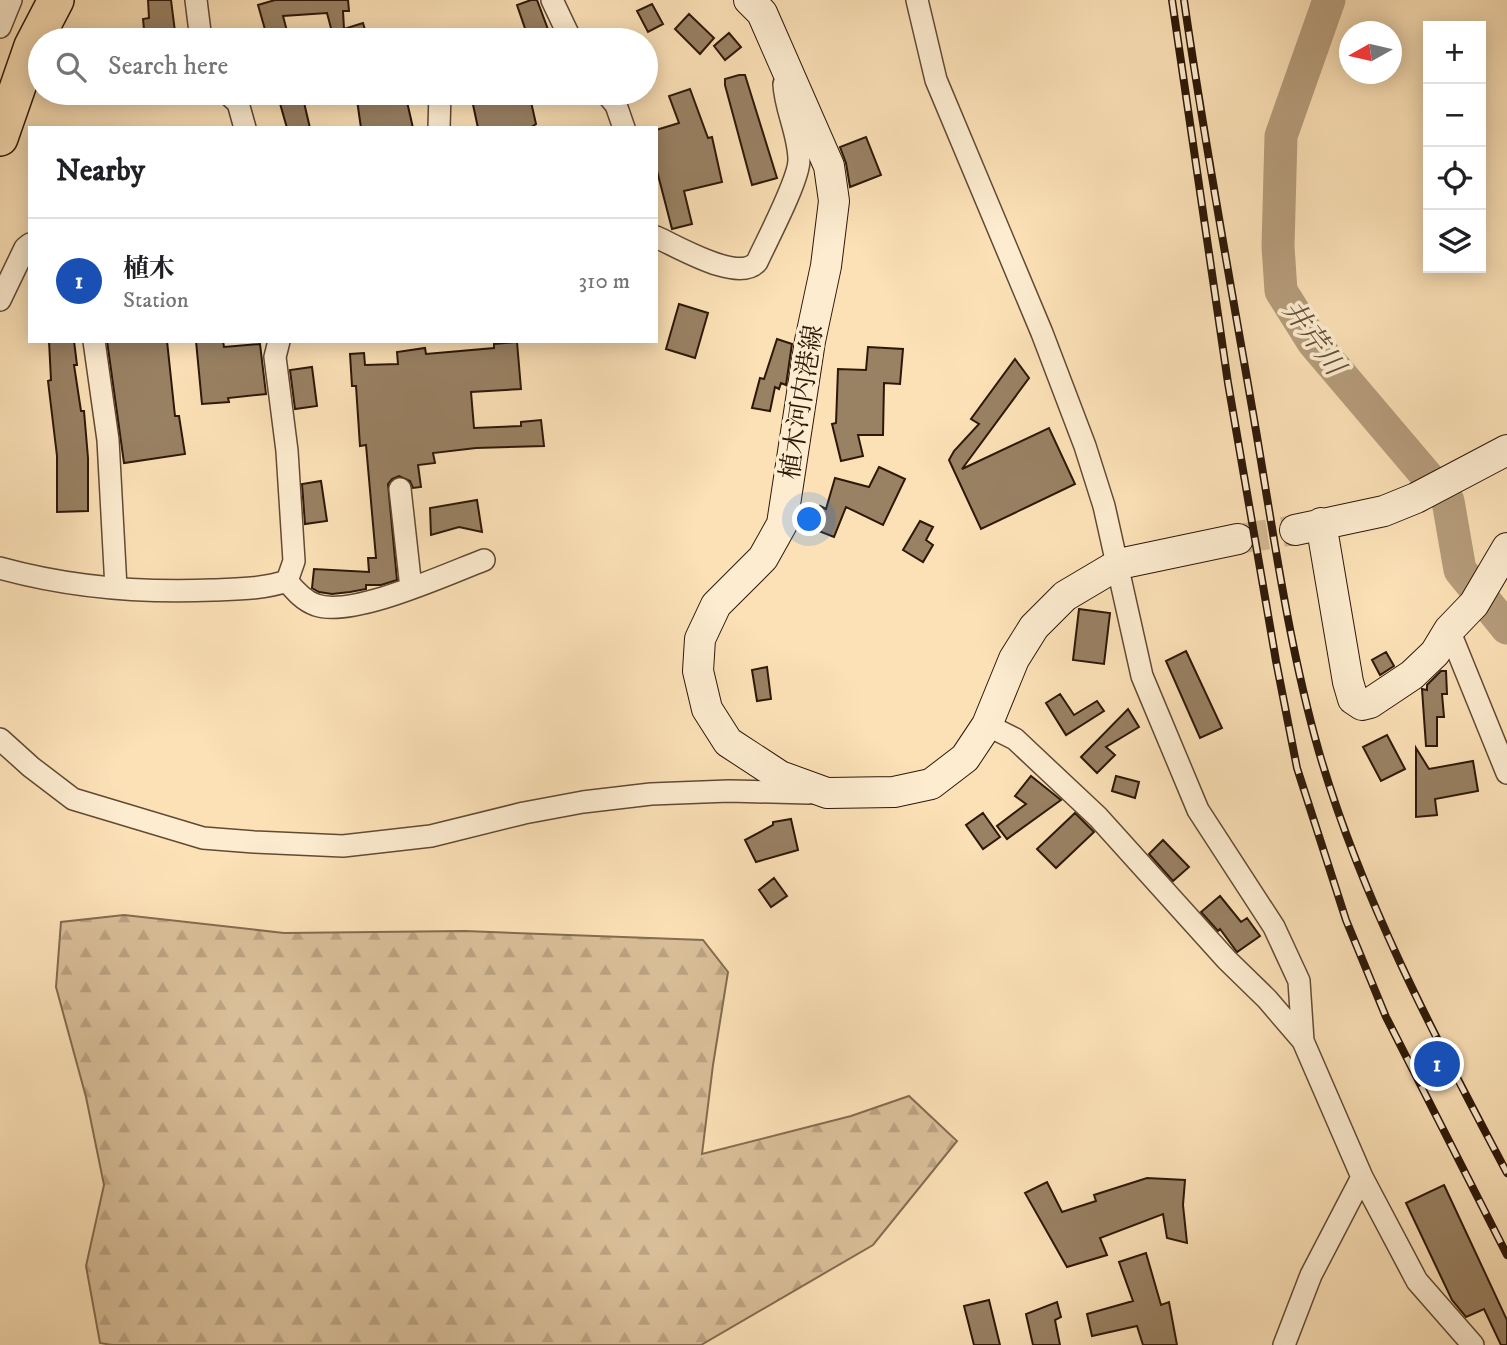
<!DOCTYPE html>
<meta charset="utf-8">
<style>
body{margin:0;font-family:"IM FELL DW Pica","Noto Serif JP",serif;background:#f2f2f2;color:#202124}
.controls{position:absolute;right:21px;top:21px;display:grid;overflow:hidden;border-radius:0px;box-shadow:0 4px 18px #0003}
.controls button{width:63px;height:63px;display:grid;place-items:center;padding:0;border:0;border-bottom:2px solid #e0e0e0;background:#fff;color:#202124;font:35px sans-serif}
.compass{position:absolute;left:1339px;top:21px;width:63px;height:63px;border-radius:50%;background:#fff;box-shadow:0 4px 18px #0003;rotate:262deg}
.you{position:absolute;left:810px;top:520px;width:24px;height:24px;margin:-18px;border:5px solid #fff;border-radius:50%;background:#1a73e8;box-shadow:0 0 0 10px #1a73e833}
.badge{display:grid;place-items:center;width:46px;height:46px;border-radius:50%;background:#8f2418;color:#fff;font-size:23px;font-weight:700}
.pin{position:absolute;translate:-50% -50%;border:4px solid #fff;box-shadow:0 2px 7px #0006}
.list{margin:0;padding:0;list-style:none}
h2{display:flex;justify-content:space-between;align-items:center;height:91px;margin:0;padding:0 28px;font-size:30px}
h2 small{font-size:23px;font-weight:400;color:#757577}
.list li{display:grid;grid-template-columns:46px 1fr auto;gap:21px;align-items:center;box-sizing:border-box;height:126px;padding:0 28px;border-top:2px solid #e0e0e0}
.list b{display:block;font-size:26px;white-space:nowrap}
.list p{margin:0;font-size:23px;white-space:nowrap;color:#757577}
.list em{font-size:23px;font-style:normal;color:#757577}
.icon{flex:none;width:38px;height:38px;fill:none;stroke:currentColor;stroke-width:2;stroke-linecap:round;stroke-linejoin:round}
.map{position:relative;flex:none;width:1507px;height:1345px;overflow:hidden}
.search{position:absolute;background:#fff;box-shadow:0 4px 18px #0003;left:28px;top:28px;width:630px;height:77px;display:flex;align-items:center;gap:18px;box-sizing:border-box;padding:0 24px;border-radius:38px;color:#757577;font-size:26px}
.panel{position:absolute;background:#fff;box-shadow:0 4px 18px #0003;left:28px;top:126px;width:630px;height:217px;border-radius:0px}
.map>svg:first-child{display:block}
</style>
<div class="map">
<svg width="1507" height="1345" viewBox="0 0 1507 1345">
<defs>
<pattern id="forest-firs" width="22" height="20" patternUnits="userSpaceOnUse" patternTransform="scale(1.75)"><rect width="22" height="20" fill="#d9bf99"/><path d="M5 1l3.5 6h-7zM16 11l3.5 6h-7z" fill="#bba382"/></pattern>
</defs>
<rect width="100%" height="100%" fill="#fce1b7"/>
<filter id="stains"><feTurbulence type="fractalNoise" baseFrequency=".00286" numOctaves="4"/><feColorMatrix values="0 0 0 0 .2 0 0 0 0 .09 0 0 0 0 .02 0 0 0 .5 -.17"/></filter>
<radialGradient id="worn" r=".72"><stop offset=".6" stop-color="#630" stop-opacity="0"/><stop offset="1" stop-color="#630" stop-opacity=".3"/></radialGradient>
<!-- forest -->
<path fill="url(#forest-firs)" stroke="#836c50" stroke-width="2" d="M124,915L284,933L465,931L703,940L728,972L713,1065L702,1154L851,1116L909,1096L957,1141L873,1245L701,1345H112L100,1343L86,1266L104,1185L86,1097L56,987L61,922Z"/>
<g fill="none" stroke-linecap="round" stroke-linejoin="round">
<!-- river -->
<path stroke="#b69d7c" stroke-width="33" d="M1329,0L1281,136L1278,246L1281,291L1313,342L1448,501L1460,570L1507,628"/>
</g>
<!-- building -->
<path fill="#998163" stroke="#2d1808" stroke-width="2" d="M148,0H171L176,40H145L143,19L149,18Z
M275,0H348L349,11H343L344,29L363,23L368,40H319L318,36L332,32L327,13L283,16L288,35L268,40L258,5Z
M531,0H537L552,40H529L517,5Z
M652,4L663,24L648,32L637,11Z
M689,14L714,38L700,54L675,29Z
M729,33L741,47L725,60L714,46Z
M739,75H745L777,178L752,185L725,85V79Z
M690,89L708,138L712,137L722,182L684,191L692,224L672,229L656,167V130L679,123L669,96Z
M391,93H405L413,128H361L357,100L391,95Z
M502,93H529L536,124L530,128H478L472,100Z
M302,94L310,128H287L279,100Z
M866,137L881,175L850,187L846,163L840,147Z
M679,304L708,313L695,358L666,349Z
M777,339L792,344L786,385L781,383L779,389L775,387L770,411L752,408L760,378L764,379Z
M49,341H74L77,365H74L81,411H84L88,458V511L57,512V456L48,381L51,380Z
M107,341H167L175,416H179L185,454L124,463Z
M196,341H223L224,347L260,344L266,394L228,398L229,402L202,404Z
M517,342L521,389L471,392L474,428L521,426V422L541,420L544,446L476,448L433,453L435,463L418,465L421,487L413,488L410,481L399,476L392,479L388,484L397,580L381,585H366V589L350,592L332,594L319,592L312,588L314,569L369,572L368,558H376L366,445L360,446L356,386H352L350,354L364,353L365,365L398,364L397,352L425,348L426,354L494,348V344Z
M868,347L903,349L900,384L884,383L883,435H858L863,456L841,461L832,424L836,423L838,369L866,370Z
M1015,359L1029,378L962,469L1049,428L1075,484L981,529L949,460L954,451L979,424L971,419Z
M312,367L317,406L295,409L290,370Z
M879,467L905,479L883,525L846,507L834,537L811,528L820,506L826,509L835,478L869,487Z
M321,481L327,521L305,524L302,484Z
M477,500L482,532L459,527L431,535L430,508Z
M920,521L933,527L926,540L933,545L923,562L903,550Z
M1079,609L1110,613L1104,664L1073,660Z
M1186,651L1222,728L1200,738L1166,661Z
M1386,652L1394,666L1380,675L1372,660Z
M767,667L771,699L757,701L752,670Z
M1441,671H1446L1447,694H1442L1444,717H1437V746H1426L1422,689L1427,690V685Z
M1060,694L1074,715L1097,701L1104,711L1066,735L1046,703Z
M1128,709L1139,727L1106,747L1115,755L1097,773L1081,757Z
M1387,735L1405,769L1381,781L1363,747Z
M1416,748L1429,769L1473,761L1478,791L1435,799L1437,815L1416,817Z
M1031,776L1061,800L1007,839L997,826L1026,804L1015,796Z
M1116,776L1139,782L1135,798L1112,791Z
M983,813L1000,837L983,849L966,825Z
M1075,813L1094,832L1056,868L1037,849Z
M791,819L798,850L756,862L745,840L773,825V822Z
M1163,840L1189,867L1173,881L1149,854Z
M774,878L787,896L771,907L759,890Z
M1220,896L1241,922L1247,918L1260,936L1237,952L1220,929L1218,931L1201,912Z
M1147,1178L1185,1180L1183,1205L1187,1243L1167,1238L1163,1214L1100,1238L1107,1255L1067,1267L1025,1193L1047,1182L1062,1212L1096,1201L1094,1195Z
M1444,1185L1507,1320V1345H1501L1484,1309L1466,1317L1452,1300L1406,1203Z
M1146,1253L1161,1305L1169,1302L1177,1345H1143L1137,1326L1092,1336L1087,1314L1133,1301L1119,1262Z
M989,1300L1000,1345H974L964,1306Z
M1057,1302L1061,1317L1055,1320L1060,1345H1033L1026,1314Z"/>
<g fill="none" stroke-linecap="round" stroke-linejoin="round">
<!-- secondary-tunnel -->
<path stroke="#d3b994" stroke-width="30" stroke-dasharray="30 15" stroke-linecap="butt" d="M1238,539L1295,530"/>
<defs>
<path id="minor" d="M196,0L201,40
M552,0L571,40
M917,0L936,80L1042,333L1085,446L1104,506L1142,676L1198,810L1274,927L1299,981L1303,1041
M0,27L11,0
M227,93L238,103L245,128
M606,93L616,105L624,128
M439,128L440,93
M656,237C679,247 738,283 757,262C767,240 799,180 799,160C799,134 785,109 784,84
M0,300L25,248L30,244
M94,341L108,440L116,588
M400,489L411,588
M0,568C69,587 142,593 213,590C238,589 263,589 287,581L294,561L287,451L275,357L279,341
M287,581C295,591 304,601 316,605C352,618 447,574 484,560
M1449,630L1507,773
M987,725L1015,739L1098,817L1227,960L1267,999L1303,1041L1362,1177L1417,1281L1473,1345
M0,739L31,767L73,799L203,838L254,842L343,846L431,836L524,813L583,802L651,794L729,791L809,793
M1284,1345L1311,1275L1362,1177"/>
<path id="secondary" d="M749,0L762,13L829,166L834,201L826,266L810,341L782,524L763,558L716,605L700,639L698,671L707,709L728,742L780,776L827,793L894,792L931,784L965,758L987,725L1014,659L1034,627L1065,596L1119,564L1238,539
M1321,523L1348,682L1353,699L1362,705L1370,703L1412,675L1435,653L1449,630L1474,604L1507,548
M1295,530L1384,511L1416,498L1507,450"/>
<path id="trunk" d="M0,138L32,46L56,0"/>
</defs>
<!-- minor casing -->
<use href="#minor" stroke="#614a34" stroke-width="24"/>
<!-- secondary casing -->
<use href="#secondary" stroke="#2d1808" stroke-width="32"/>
<!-- trunk casing -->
<use href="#trunk" stroke="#2d1808" stroke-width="38"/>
<!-- minor -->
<use href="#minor" stroke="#fdecd0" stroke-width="21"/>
<!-- secondary -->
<use href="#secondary" stroke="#fdecd0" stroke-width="30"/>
<!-- trunk -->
<use href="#trunk" stroke="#fce1b7" stroke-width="35"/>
<defs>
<path id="rail" d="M1172,0L1228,383L1276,661L1297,768L1346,920L1386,1017L1507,1255
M1184,0C1204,140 1230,280 1254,419C1273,530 1288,643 1319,752C1362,900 1435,1037 1507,1173"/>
</defs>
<!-- rail casing -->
<use href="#rail" stroke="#2d1808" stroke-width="8"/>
<!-- rail -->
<use href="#rail" stroke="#fdecd0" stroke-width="5" stroke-dasharray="16" stroke-linecap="butt"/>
</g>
<g text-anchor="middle" stroke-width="7" stroke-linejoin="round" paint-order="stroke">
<!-- street labels -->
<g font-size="26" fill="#2d1808" stroke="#fdecd0">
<text transform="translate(801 402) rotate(-81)" y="9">植木河内港線</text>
</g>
<!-- water labels -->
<g font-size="28" font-style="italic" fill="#644d36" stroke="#fdecd0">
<text transform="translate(1314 337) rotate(54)" y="10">井芹川</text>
</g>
</g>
<rect width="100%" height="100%" filter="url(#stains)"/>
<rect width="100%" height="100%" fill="url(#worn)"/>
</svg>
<div class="controls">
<button>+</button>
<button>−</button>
<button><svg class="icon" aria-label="locate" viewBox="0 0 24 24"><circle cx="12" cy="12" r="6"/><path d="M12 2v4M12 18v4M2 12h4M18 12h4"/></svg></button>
<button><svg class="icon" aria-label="layers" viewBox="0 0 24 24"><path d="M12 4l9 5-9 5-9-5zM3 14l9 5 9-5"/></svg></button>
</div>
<svg class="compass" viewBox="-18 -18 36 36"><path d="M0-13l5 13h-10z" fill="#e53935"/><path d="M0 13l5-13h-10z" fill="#757577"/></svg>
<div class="you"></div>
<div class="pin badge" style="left:1437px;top:1064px;background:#1a4fb4">1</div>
<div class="search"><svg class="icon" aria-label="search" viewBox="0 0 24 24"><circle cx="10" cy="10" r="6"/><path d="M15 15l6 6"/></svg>Search here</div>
<section class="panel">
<h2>Nearby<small></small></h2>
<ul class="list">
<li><span class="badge" style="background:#1a4fb4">1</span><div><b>植木</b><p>Station</p></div><em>310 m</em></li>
</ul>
</section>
</div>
